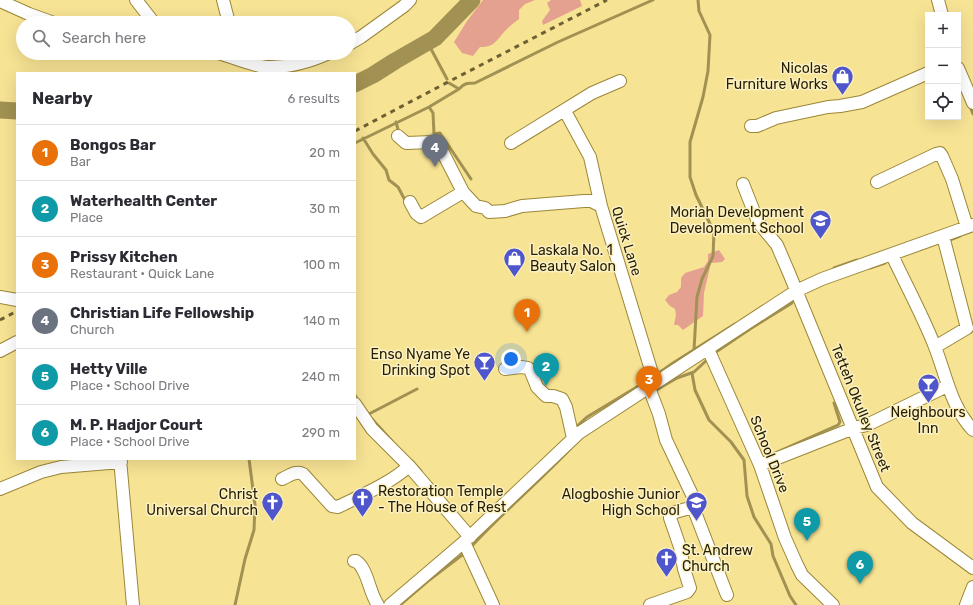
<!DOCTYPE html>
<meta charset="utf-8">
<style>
body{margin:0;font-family:Rubik,sans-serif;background:#f7f7f7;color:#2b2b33}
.controls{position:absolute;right:12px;top:12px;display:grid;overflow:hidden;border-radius:0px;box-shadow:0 4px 16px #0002}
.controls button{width:36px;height:36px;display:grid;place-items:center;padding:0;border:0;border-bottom:1px solid #e1e1e2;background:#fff;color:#2b2b33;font:20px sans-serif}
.you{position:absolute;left:511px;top:359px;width:14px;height:14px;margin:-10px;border:3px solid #fff;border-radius:50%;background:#1a73e8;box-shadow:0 0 0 6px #1a73e833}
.badge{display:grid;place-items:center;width:26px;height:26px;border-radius:50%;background:#4f56cc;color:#fff;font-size:13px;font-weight:700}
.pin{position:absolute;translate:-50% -33px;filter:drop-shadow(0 1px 2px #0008)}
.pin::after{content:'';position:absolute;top:21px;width:14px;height:12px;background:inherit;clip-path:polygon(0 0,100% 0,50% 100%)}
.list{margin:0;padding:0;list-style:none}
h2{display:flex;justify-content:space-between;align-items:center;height:52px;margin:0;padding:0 16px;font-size:17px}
h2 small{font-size:13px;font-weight:400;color:#7c7c81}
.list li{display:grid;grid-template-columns:26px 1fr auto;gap:12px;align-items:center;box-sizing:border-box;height:56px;padding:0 16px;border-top:1px solid #e1e1e2}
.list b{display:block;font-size:15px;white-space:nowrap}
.list p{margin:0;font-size:13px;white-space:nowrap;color:#7c7c81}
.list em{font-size:13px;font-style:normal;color:#7c7c81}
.icon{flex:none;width:22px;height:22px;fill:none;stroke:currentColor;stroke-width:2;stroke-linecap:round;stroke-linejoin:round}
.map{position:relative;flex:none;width:973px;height:605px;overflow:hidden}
.search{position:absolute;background:#fff;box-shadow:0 4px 16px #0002;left:16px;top:16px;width:340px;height:44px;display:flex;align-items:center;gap:10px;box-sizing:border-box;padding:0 14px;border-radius:22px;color:#7c7c81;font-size:15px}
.panel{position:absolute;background:#fff;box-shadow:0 4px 16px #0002;left:16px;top:72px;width:340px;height:388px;border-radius:0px}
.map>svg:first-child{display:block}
</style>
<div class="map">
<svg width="973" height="605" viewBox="0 0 973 605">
<rect width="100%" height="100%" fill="#f7e394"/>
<!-- forest -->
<path fill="#e5a18f" d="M483,0H535L525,4L519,10V19C515,22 511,25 508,28C498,37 496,48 480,47L473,56L462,53L454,42L467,21Z
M551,0H580L582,6L543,25L542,21L550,10L547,3Z
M719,250L725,259L722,262L711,263L704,293L703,316L683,330L678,325H674L676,315L675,309L670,306L665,300L669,295L677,292L681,287V278L685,273L704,267L708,261V254Z"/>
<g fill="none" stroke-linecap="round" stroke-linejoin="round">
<!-- stream -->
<path stroke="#a19152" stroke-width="3" d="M435,38L431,49L447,79
M449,83L459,89
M970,106L973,114
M429,107L433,113L434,134L440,133L471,179
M396,122L399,133
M363,138L373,154L386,170L389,180L398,187L406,202
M355,143L429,107L459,89C464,83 468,83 475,83L558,42L653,0
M947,241L960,236
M834,268L857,260
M870,268L885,263
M694,350L697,297L702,279L713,256L714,232L696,195L690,177V142L703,97L708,71L710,35L699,11L698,0
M713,354L750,329L792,303
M692,373L695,390L709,420L731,442L744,460L747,496L754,517L771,544L773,556L790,596L796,605
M656,375L673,363L735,324
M653,392L677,378L694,372L709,358
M355,395L359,402
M367,415L417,389
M372,419L392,441
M575,428L587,417L650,379
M775,453L838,425L840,422L834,403
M412,461L421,471
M470,548C502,513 538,483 570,449
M235,605L245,559L254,530L255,505L249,459
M400,605L428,581L466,552"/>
<!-- river -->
<path stroke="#a19152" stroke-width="17" d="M355,84L373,75L395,61L435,38L472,0
M0,110L17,111"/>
<defs>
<path id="minor" d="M136,0L154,23
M223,0L229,23
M938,0L942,15
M0,1L29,14L54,23
M349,44L361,37L404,6L410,0
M219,53C234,58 251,65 266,67C289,68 309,62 329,53
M958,68L973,103
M565,111L590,157L601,206L655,383
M751,126H757L776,118L828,107L840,106L862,102L928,73
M398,136L406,143L433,142L439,145L463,192L476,206L485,208L489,212L505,211L522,206L584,201H591L601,206
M511,143L592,93L620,81
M877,182L936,154L940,153L942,156L952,179L967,227
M743,184L758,222L777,245L789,273L877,487L912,523L973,568
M410,202L416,213L421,217L463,192
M892,255C906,285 923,316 935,347C946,375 951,407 973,430
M0,297L17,300
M935,347L967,328L943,236
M708,349L760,465L785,538L797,565L802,575L833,605
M0,351L17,342
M505,369L521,367L528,368L531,372L537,387L546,396H553L562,399L566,407L573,438
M649,386L651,393L659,414L666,440L695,501V505L693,507L672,513L670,515V518L680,547L684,569L690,588L687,592L650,605
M355,404L372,429L409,466L470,537
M120,459L133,605
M760,465L854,428L867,425L947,386
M282,479C289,476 296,470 303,474L332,506L338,507C360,496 391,483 409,466
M0,489L41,472L61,467L121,462
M693,507L727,595
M464,542L493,605
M354,561H356C368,569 369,593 378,605
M390,605L464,542L579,433L796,291L822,279L973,225
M966,605L973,587"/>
</defs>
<!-- minor casing -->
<use href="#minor" stroke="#9b8738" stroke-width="14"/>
<!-- minor -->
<use href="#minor" stroke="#fff" stroke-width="12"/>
<!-- rail -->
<path stroke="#6d6133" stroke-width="3" stroke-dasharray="5 5" stroke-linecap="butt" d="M355,131L448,82L607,0
M0,320L17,311"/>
</g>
<!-- icons -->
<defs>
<symbol id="shop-pin" viewBox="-11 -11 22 30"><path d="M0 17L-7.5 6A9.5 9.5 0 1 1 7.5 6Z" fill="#4f56cc" stroke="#fcf1c3"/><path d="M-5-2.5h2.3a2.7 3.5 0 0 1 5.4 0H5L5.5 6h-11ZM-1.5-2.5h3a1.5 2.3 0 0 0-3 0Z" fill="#fff"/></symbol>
<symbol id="school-pin" viewBox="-11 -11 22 30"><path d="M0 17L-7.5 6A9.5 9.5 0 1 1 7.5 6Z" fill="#4f56cc" stroke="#fcf1c3"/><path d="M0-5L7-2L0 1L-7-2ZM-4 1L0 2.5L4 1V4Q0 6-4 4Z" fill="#fff"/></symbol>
<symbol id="bar-pin" viewBox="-11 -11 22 30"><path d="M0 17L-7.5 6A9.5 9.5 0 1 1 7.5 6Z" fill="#4f56cc" stroke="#fcf1c3"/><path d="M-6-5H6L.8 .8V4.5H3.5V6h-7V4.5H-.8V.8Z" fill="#fff"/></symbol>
<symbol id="church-pin" viewBox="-11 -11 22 30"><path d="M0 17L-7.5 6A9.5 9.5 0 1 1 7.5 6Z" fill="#4f56cc" stroke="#fcf1c3"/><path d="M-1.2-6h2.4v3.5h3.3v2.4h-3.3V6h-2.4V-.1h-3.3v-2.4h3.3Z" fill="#fff"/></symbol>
</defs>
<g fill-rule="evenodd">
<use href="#shop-pin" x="830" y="64" width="25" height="34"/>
<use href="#school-pin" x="808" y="208" width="25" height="34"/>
<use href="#shop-pin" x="502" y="246" width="25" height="34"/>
<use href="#bar-pin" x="472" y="350" width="25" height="34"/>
<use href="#bar-pin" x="916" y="372" width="25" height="34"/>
<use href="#church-pin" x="350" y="486" width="25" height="34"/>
<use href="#church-pin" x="260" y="490" width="25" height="34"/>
<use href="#school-pin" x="684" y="490" width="25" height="34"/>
<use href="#church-pin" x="654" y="546" width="25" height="34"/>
</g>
<g text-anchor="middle" stroke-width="3" stroke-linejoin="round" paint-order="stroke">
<!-- poi labels -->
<g font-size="14" fill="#251d00" stroke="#fcf1c3" text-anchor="end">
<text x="828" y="73">Nicolas<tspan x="828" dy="16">Furniture Works</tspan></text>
<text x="804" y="217">Moriah Development<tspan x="804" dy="16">Development School</tspan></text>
<text x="530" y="255" text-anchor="start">Laskala No. 1<tspan x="530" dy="16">Beauty Salon</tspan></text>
<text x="470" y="359">Enso Nyame Ye<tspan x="470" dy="16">Drinking Spot</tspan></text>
<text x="928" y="417" text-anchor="middle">Neighbours<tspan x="928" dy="16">Inn</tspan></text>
<text x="378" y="496" text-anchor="start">Restoration Temple<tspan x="378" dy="16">- The House of Rest</tspan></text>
<text x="258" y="499">Christ<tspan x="258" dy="16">Universal Church</tspan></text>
<text x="680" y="499">Alogboshie Junior<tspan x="680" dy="16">High School</tspan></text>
<text x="682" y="555" text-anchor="start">St. Andrew<tspan x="682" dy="16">Church</tspan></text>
</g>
<!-- street labels -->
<g font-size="14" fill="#251d00" stroke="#fcf1c3">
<text transform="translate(627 241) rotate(73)" y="5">Quick Lane</text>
<text transform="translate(861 408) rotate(68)" y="5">Tetteh Okulley Street</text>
<text transform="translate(770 454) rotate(68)" y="5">School Drive</text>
</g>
</g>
</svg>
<div class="controls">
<button>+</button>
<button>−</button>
<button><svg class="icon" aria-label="locate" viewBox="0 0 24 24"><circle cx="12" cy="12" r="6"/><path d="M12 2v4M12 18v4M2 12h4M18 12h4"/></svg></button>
</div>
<div class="you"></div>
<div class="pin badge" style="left:527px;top:332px;background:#e8710a">1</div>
<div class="pin badge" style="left:546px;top:386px;background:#0f9aa8">2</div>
<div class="pin badge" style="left:649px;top:399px;background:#e8710a">3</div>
<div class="pin badge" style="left:435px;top:167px;background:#6b7280">4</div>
<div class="pin badge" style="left:807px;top:541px;background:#0f9aa8">5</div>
<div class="pin badge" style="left:860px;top:584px;background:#0f9aa8">6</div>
<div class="search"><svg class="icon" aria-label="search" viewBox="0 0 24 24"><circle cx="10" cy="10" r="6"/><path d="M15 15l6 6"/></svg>Search here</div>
<section class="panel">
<h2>Nearby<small>6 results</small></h2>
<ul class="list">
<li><span class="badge" style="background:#e8710a">1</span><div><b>Bongos Bar</b><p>Bar</p></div><em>20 m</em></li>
<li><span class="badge" style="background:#0f9aa8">2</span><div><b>Waterhealth Center</b><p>Place</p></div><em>30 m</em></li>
<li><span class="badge" style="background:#e8710a">3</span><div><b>Prissy Kitchen</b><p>Restaurant · Quick Lane</p></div><em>100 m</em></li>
<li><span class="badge" style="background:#6b7280">4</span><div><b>Christian Life Fellowship</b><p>Church</p></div><em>140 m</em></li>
<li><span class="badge" style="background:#0f9aa8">5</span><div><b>Hetty Ville</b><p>Place · School Drive</p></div><em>240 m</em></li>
<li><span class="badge" style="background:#0f9aa8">6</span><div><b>M. P. Hadjor Court</b><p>Place · School Drive</p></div><em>290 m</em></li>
</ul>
</section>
</div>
